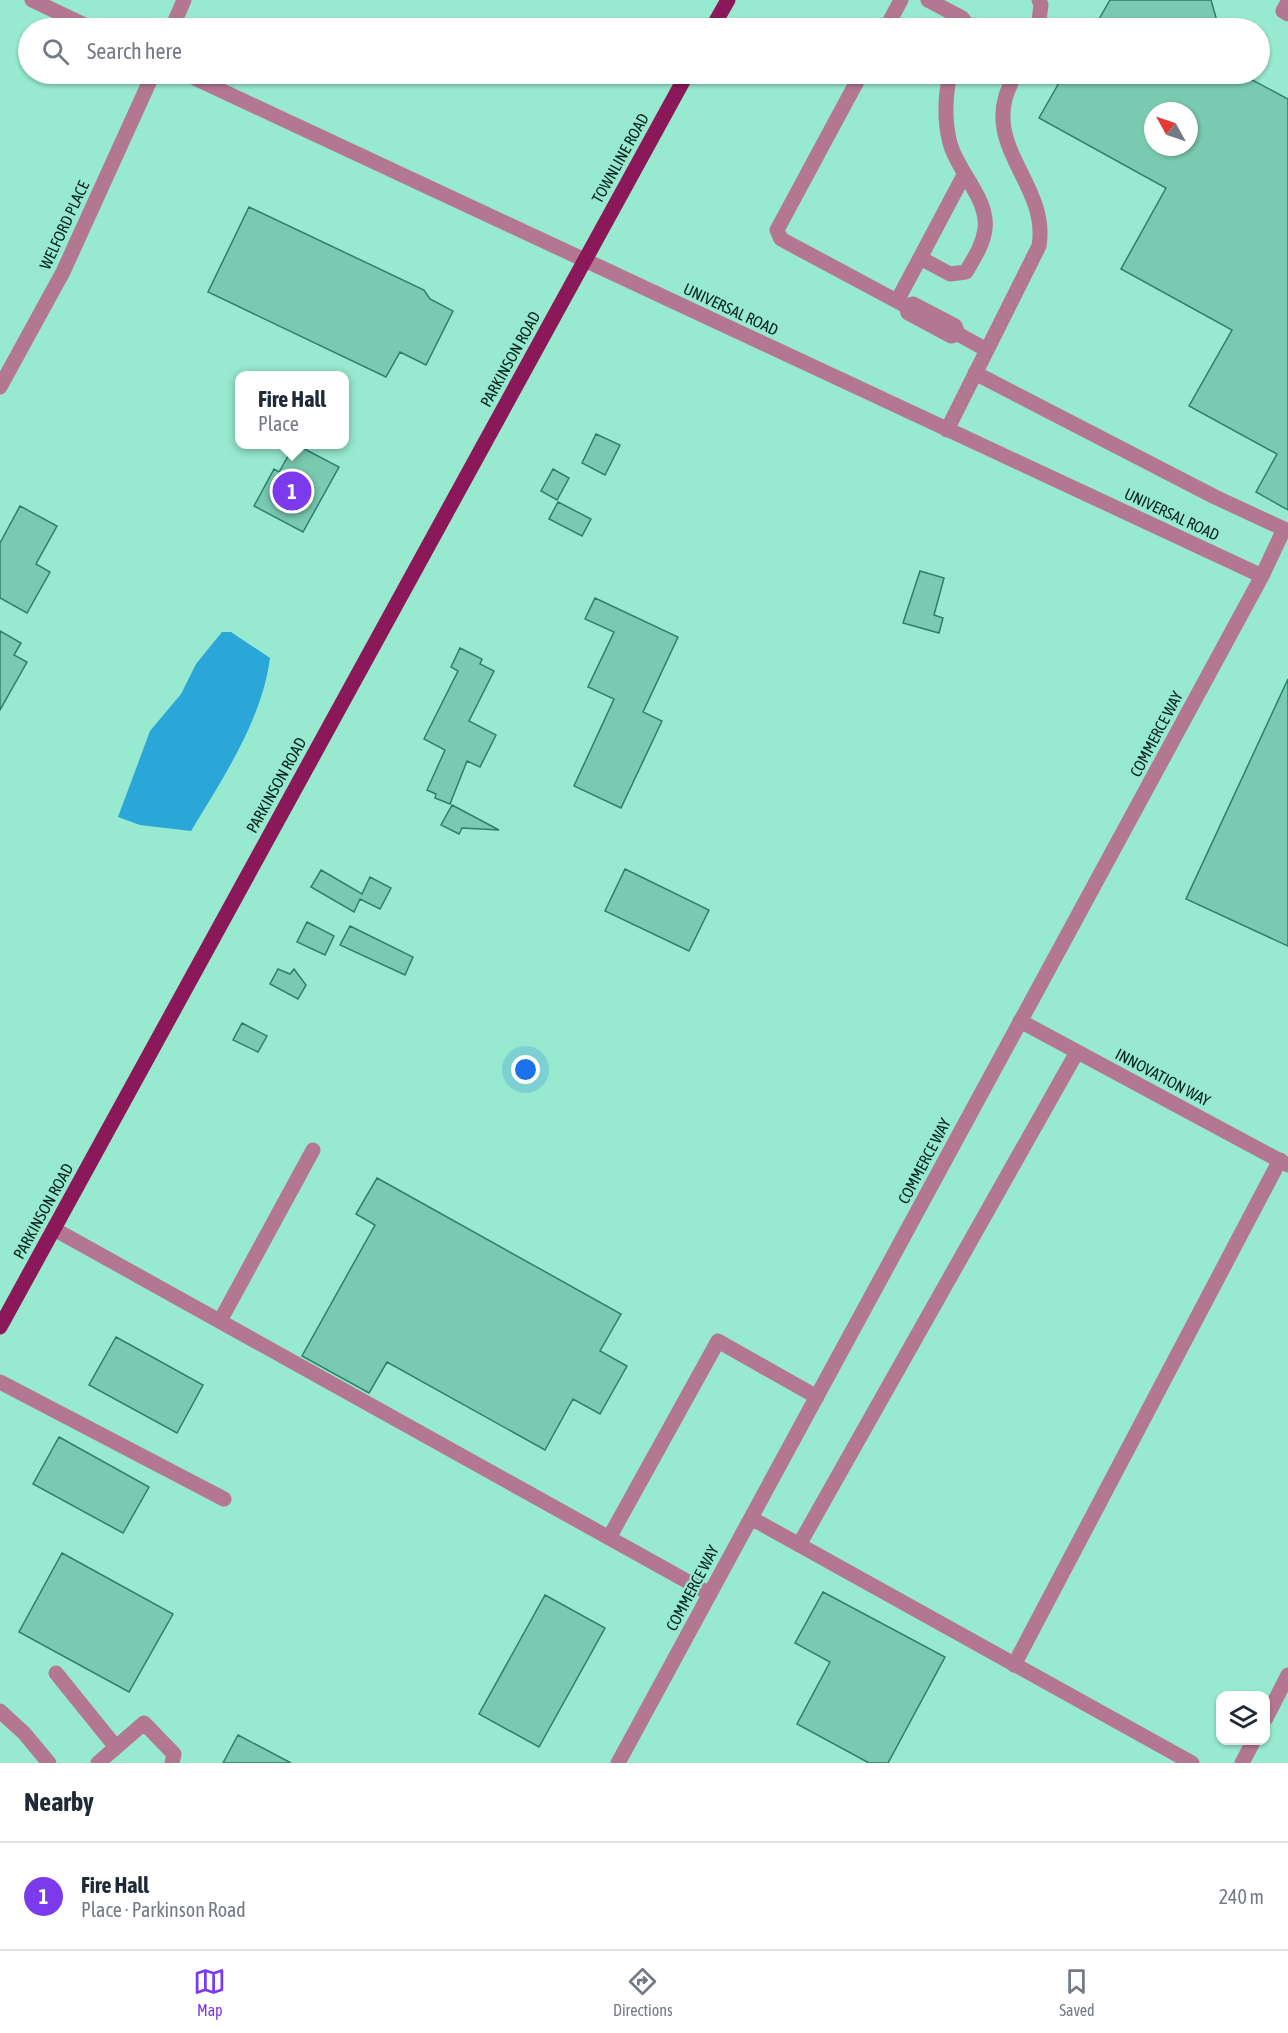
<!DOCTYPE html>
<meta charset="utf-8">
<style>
body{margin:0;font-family:"Asap Condensed",sans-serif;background:#f2f2f3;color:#1f2937}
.controls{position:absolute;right:18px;bottom:18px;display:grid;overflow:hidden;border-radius:12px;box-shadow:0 2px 4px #0004}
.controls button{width:54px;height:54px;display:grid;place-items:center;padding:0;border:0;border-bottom:2px solid #e0e1e3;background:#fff;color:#1f2937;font:30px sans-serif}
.compass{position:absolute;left:1144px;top:102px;width:54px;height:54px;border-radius:50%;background:#fff;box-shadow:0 2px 4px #0004;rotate:310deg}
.you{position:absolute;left:526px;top:1070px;width:21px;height:21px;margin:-15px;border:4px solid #fff;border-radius:50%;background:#1a73e8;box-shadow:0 0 0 9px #1a73e833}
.badge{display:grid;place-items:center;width:39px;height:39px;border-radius:50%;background:#7c3aed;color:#fff;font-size:20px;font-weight:700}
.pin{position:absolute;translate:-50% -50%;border:3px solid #fff;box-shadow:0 2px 6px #0006}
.popup{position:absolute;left:235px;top:371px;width:114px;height:78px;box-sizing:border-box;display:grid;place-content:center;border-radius:12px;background:#fff;filter:drop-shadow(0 2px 4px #0005);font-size:20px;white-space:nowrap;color:#747a83}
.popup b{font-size:22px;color:#1f2937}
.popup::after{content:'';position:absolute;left:50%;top:100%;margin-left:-12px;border:12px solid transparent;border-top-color:#fff}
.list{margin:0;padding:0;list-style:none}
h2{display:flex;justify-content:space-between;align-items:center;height:78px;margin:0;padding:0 24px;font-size:26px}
h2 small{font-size:20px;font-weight:400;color:#747a83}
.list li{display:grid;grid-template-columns:39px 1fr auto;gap:18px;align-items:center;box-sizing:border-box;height:108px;padding:0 24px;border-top:2px solid #e0e1e3}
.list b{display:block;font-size:22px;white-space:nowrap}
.list p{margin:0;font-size:20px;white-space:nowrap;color:#747a83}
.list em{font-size:20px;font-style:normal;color:#747a83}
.icon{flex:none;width:33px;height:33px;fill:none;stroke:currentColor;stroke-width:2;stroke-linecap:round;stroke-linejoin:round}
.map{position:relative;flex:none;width:1288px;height:1763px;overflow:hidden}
.search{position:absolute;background:#fff;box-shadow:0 2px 4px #0004;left:18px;right:18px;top:18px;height:66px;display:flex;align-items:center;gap:15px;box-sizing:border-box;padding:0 21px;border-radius:33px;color:#747a83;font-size:22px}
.sheet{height:186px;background:#fff}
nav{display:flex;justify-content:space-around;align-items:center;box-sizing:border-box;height:84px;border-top:2px solid #e0e1e3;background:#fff;font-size:16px;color:#747a83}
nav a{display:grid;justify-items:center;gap:3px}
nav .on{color:#7c3aed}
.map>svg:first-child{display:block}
</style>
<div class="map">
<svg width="1288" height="1763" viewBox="0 0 1288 1763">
<rect width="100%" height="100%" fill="#97e9cf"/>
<!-- water -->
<path fill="#2ba6d9" d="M222,632H231L270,658C262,720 223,778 191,831L140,825L118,817L150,731L181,694L196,664Z"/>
<!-- building -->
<path fill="#79cab0" stroke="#2c806a" stroke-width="1.5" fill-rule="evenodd" d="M1110,0H1211L1219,28H1094Z
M1064,74H1241L1288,99V510L1256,492L1277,454L1189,406L1232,330L1121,269L1166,188L1039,118ZM1153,111H1189V147H1153Z
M249,207L424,290L430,299L453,311L426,365L400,352L386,377L208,292Z
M596,434L620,445L605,475L582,463Z
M295,444L339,467L303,532L254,506L274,469L279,472Z
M553,469L569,478L557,500L541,491Z
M558,502L591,519L582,536L549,519Z
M20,506L57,526L36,564L50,572L27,613L0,598V543Z
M920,571L944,578L934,615L943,618L939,633L903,623Z
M595,598L678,637L643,712L662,721L621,808L574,786L614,699L588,687L614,632L585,619Z
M0,631L21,643L14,655L27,662L0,710Z
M460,648L482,659L480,664L494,671L469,721L496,735L480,767L467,761L450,804L435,798L436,794L427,790L445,750L424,739L458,671L451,667Z
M1288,679V946L1186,899Z
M452,805L499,830L462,828L459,834L441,825Z
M625,869L709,910L689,951L605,911Z
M321,870L362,894L370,877L391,888L380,909L360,899L354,912L311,887Z
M307,922L334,936L325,955L297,942Z
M350,926L413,957L405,975L340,945Z
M278,969L290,974L294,969L306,985L298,999L270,984Z
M242,1023L267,1036L258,1052L233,1040Z
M377,1178L621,1314L600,1351L627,1366L600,1414L573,1399L545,1450L387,1362L369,1393L302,1356L375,1225L356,1214Z
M116,1337L203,1385L177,1433L89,1385Z
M59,1437L149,1487L123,1533L33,1484Z
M62,1553L173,1614L129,1692L19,1632Z
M823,1592L945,1657L888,1763H869L797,1724L830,1662L795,1643Z
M545,1595L605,1628L539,1747L479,1714Z
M238,1735L291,1763H223Z"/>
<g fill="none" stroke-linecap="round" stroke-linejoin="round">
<!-- minor -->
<path stroke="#b47792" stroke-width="15" d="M32,0L91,28
M928,0L962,18L970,28
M1288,2L1283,11L1288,14
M172,28L184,0
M886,28L901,0
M1038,28L1041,5L1039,0
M186,74L1262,576
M861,74L777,230L781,239L906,306
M920,258L964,175
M897,301L920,258L950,274L966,272C974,258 983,245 985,229C989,199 957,171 950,143C944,120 945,97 950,74
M958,334L955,326L913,304L906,306L908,313L951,336L958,334L987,350
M975,373L1215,497L1284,529
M0,387L63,272L153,74
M947,430L1039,246C1050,181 973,143 1016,74
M1020,1021L1288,1165
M54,1229L710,1594
M220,1321L313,1150
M0,1382L224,1499
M751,1518L1192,1763
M609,1538L718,1341L817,1397
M799,1545L1077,1052
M1014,1665L1280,1160
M56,1673L115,1746
M0,1711L24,1733L49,1763
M1266,1718L1288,1675
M98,1763L144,1723L174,1754L172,1763
M618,1763L1262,576L1284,529L1288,530
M1242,1763L1254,1740"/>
<!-- major -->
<path stroke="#8b1959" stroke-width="15" d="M712,28L728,0
M0,1327L687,74"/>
</g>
<g text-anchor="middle" stroke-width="4.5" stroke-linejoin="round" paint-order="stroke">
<!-- street labels -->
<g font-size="16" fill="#002219" stroke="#97e9cf">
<text transform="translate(620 158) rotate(-61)" y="6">TOWNLINE ROAD</text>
<text transform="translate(64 225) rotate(-65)" y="6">WELFORD PLACE</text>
<text transform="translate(731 309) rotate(25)" y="6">UNIVERSAL ROAD</text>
<text transform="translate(510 359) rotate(-61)" y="6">PARKINSON ROAD</text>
<text transform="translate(1172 514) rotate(25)" y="6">UNIVERSAL ROAD</text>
<text transform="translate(1156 734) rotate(-62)" y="6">COMMERCE WAY</text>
<text transform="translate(276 785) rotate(-61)" y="6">PARKINSON ROAD</text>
<text transform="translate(1163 1077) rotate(28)" y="6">INNOVATION WAY</text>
<text transform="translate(924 1161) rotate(-62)" y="6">COMMERCE WAY</text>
<text transform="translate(43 1211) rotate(-61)" y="6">PARKINSON ROAD</text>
<text transform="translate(692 1588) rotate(-62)" y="6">COMMERCE WAY</text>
</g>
</g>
</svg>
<div class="controls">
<button><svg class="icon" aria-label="layers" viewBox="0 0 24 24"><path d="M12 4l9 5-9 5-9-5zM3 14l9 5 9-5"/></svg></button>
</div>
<svg class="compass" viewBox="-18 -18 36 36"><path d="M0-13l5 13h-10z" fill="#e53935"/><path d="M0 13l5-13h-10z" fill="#747a83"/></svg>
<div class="you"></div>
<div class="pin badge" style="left:292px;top:491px">1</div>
<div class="popup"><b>Fire Hall</b>Place</div>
<div class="search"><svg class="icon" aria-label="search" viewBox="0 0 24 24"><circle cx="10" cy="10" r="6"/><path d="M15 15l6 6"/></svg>Search here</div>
</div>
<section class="sheet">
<h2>Nearby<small></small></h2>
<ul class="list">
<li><span class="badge">1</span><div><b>Fire Hall</b><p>Place · Parkinson Road</p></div><em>240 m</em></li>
</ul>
</section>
<nav>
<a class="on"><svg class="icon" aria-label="map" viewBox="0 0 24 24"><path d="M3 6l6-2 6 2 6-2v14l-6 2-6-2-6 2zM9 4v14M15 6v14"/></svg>Map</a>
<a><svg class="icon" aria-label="directions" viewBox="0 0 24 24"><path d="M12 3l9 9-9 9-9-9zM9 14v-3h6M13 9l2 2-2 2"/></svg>Directions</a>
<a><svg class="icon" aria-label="saved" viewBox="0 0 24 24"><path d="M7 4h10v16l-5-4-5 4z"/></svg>Saved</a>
</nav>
